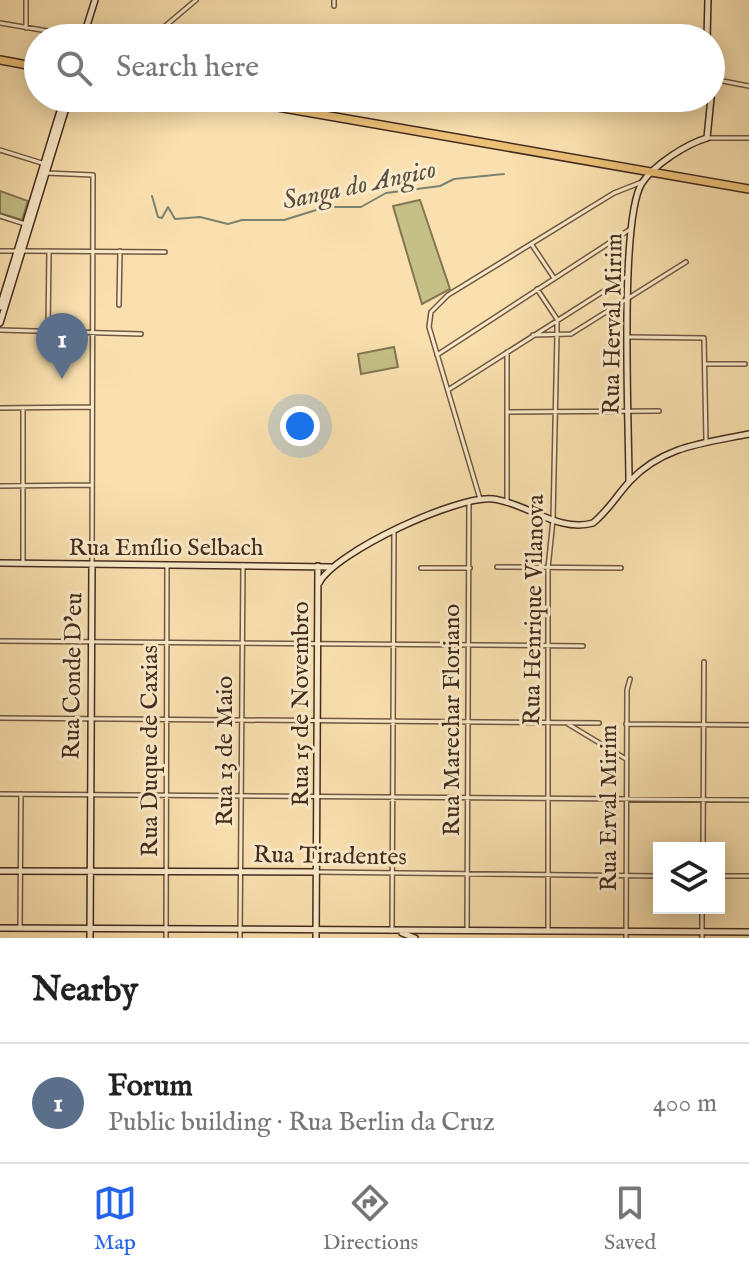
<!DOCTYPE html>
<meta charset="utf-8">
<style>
body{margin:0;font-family:"IM FELL English",serif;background:#f6f6f6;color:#222}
.controls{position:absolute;right:24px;bottom:24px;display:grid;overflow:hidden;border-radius:0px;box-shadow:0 4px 20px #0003}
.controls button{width:72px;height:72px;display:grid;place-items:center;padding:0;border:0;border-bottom:2px solid #e0e0e0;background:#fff;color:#222;font:40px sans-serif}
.you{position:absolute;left:300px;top:426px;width:28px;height:28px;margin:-20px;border:6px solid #fff;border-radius:50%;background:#1a73e8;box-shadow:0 0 0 12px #1a73e833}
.badge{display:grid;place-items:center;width:52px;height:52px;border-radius:50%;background:#2563eb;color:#fff;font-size:26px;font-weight:700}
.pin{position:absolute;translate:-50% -66px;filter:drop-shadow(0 2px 4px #0008)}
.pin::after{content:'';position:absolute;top:42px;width:28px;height:24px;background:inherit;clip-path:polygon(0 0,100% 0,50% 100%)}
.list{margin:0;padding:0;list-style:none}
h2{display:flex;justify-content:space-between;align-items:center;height:104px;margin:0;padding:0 32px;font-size:34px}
h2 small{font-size:26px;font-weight:400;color:#767676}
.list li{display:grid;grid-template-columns:52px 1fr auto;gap:24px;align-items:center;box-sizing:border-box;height:120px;padding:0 32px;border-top:2px solid #e0e0e0}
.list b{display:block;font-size:30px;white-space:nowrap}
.list p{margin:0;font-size:26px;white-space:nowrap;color:#767676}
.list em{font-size:26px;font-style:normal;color:#767676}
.icon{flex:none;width:44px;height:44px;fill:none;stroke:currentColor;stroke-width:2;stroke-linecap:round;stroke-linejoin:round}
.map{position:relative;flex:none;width:749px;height:938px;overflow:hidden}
.search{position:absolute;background:#fff;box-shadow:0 4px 20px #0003;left:24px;right:24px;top:24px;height:88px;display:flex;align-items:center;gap:20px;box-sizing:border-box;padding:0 28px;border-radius:44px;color:#767676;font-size:30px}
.sheet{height:224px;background:#fff}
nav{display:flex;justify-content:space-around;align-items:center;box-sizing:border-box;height:112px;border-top:2px solid #e0e0e0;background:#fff;font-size:22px;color:#767676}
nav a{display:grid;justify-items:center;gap:4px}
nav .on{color:#2563eb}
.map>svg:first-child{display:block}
</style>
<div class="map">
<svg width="749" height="938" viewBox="0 0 749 938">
<rect width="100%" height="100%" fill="#f9e0ae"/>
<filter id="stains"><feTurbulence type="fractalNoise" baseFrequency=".0025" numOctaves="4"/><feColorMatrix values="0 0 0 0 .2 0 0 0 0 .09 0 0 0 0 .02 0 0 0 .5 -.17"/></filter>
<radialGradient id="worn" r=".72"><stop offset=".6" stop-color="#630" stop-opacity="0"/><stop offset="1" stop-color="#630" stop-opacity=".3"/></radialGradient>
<!-- green -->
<path fill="#c4c086" stroke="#847652" stroke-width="2" d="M0,191L28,201L22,220L0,213Z
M420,200L450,289L422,304L393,206Z
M394,347L398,367L361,374L358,354Z"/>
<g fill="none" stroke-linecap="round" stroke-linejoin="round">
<!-- stream -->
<path stroke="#7a8372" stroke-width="2" d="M152,196L158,217L162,218L168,207L175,219L200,217L228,224L242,220H284L326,207H361L386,193L440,186L454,179L504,174"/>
<defs>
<path id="street" d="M26,0V28
M334,0V6
M0,23L83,37
M151,38L196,0
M712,79L749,86
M707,138H749
M0,150L45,164
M46,173L93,175L92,565
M0,216L25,224
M532,245L554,278
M0,251H16
M24,251L165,252
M537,289L557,319V334L553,520L548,568V931
M119,305L120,251
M0,330L141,334
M48,330L49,251
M533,335L571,334L686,262
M629,337L704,338L706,441
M507,352V503
M437,355L629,230
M705,364H745
M448,390L626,277
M0,408L92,407
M508,412L659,411
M0,486L92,485
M480,499L429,327L431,312L448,295L614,193L642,182
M23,563V408
M497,567L621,568
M421,568H470
M0,641L583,646
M0,718L599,723
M568,724L626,759
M626,724L749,725
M0,794L749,800
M703,848L704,662
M317,872L659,876
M719,876H749
M20,926L21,794
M467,930L469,501
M392,931L394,531
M166,938L167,566
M240,938L243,565
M626,938L627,690L630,679
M702,938V908"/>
<path id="secondary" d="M83,38L95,0
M707,38L708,0
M711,72V95
M0,307L64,98
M0,323L69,98
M629,481C629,428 619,219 642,183C654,165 686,144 707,138L711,98
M0,563L331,567
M319,583C335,552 457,495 493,499C527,503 558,533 593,523C608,511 617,495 630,481C663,446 704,443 749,434
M0,871L317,872
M0,928L749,932
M402,933L415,938
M90,938L92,565
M316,938L318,566"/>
<path id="highway" d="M0,60L38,67
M226,98L749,189"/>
</defs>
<!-- street casing -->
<use href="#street" stroke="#705842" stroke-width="6"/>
<!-- secondary casing -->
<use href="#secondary" stroke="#432b1e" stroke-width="8"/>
<!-- highway casing -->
<use href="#highway" stroke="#432b1e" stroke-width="10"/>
<!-- street -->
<use href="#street" stroke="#fbebca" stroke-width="3"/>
<!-- secondary -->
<use href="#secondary" stroke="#fbebca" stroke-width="5"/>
<!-- highway -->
<use href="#highway" stroke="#ecc077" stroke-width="7"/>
</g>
<g text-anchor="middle" stroke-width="6" stroke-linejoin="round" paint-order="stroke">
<!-- street labels -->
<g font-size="24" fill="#432b1e" stroke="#fbebca">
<text transform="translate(612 324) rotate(-89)" y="8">Rua Herval Mirim</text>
<text x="166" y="555">Rua Emílio Selbach</text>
<text transform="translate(533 610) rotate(-89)" y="8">Rua Henrique Vilanova</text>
<text transform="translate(72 676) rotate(-89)" y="8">Rua Conde D'eu</text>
<text transform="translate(300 704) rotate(-90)" y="8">Rua 15 de Novembro</text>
<text transform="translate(451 720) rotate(-90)" y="8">Rua Marechar Floriano</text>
<text transform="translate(149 751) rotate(-90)" y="8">Rua Duque de Caxias</text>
<text transform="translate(224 751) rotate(-90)" y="8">Rua 13 de Maio</text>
<text transform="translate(608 808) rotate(-90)" y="8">Rua Erval Mirim</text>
<text transform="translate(330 855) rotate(1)" y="8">Rua Tiradentes</text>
</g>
<!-- water labels -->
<g font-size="26" font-style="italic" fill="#5a5041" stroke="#fbebca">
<text transform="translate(359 184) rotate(-12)" y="9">Sanga do Angico</text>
</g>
</g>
<rect width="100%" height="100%" filter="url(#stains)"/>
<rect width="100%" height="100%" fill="url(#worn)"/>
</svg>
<div class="controls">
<button><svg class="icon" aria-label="layers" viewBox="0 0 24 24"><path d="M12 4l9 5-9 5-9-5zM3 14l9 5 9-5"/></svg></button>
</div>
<div class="you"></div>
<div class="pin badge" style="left:62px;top:379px;background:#5c6f8a">1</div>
<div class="search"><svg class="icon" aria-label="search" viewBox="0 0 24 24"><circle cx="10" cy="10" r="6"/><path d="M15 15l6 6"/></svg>Search here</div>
</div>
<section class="sheet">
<h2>Nearby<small></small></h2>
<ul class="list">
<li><span class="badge" style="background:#5c6f8a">1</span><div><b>Forum</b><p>Public building · Rua Berlin da Cruz</p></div><em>400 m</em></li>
</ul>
</section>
<nav>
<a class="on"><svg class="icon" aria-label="map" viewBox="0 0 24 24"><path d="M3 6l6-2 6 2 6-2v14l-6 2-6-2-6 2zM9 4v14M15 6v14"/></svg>Map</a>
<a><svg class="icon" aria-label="directions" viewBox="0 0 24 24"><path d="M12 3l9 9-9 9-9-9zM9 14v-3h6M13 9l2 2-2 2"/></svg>Directions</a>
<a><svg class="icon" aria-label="saved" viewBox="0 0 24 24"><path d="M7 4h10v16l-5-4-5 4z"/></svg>Saved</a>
</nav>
